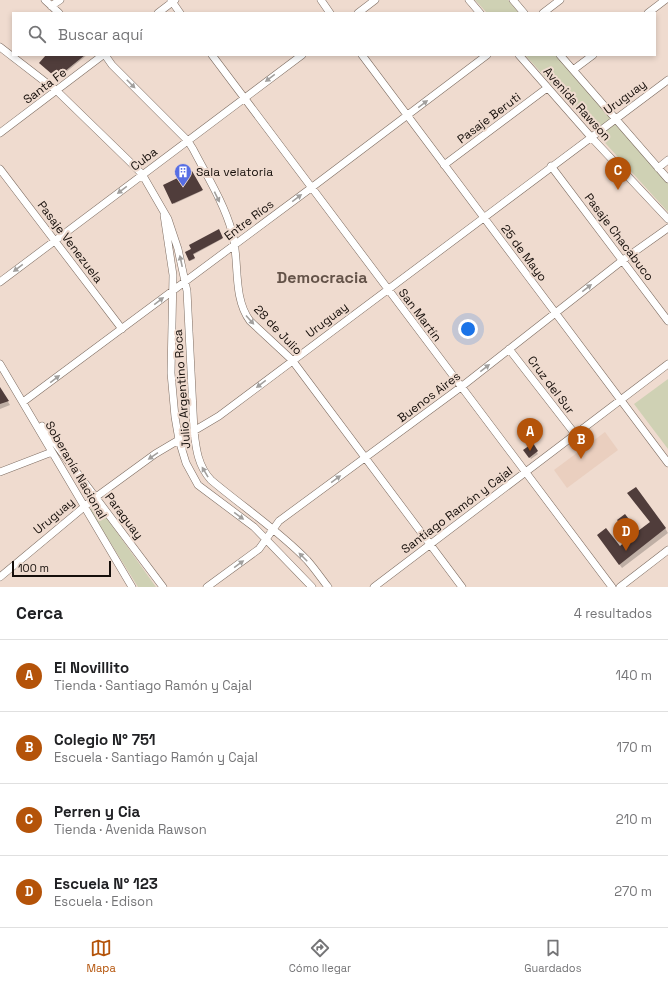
<!DOCTYPE html>
<html lang="es">
<meta charset="utf-8">
<style>
body{margin:0;font-family:"Space Grotesk",sans-serif;background:#f6f6f6;color:#202124}
.scale{position:absolute;left:12px;bottom:10px;width:99px;box-sizing:border-box;padding-left:4px;border:2px solid #150e0a;border-top:0;font-size:11px;line-height:14px;white-space:nowrap;color:#150e0a;-webkit-text-stroke:3px #efdbcf;paint-order:stroke}
.you{position:absolute;left:468px;top:329px;width:14px;height:14px;margin:-10px;border:3px solid #fff;border-radius:50%;background:#1a73e8;box-shadow:0 0 0 6px #1a73e833}
.badge{display:grid;place-items:center;width:26px;height:26px;border-radius:50%;background:#b45309;color:#fff;font-size:13px;font-weight:700}
.pin{position:absolute;translate:-50% -33px;filter:drop-shadow(0 1px 2px #0008)}
.pin::after{content:'';position:absolute;top:21px;width:14px;height:12px;background:inherit;clip-path:polygon(0 0,100% 0,50% 100%)}
.list{margin:0;padding:0;list-style:none}
h2{display:flex;justify-content:space-between;align-items:center;height:52px;margin:0;padding:0 16px;font-size:17px}
h2 small{font-size:13px;font-weight:400;color:#757577}
.list li{display:grid;grid-template-columns:26px 1fr auto;gap:12px;align-items:center;box-sizing:border-box;height:72px;padding:0 16px;border-top:1px solid #e0e0e0}
.list b{display:block;font-size:15px;white-space:nowrap}
.list p{margin:0;font-size:13px;white-space:nowrap;color:#757577}
.list em{font-size:13px;font-style:normal;color:#757577}
.icon{flex:none;width:22px;height:22px;fill:none;stroke:currentColor;stroke-width:2;stroke-linecap:round;stroke-linejoin:round}
.map{position:relative;flex:none;width:668px;height:587px;overflow:hidden}
.search{position:absolute;background:#fff;box-shadow:0 2px 6px #0003;left:12px;right:12px;top:12px;height:44px;display:flex;align-items:center;gap:10px;box-sizing:border-box;padding:0 14px;border-radius:0px;color:#757577;font-size:15px}
.sheet{height:340px;background:#fff}
nav{display:flex;justify-content:space-around;align-items:center;box-sizing:border-box;height:56px;border-top:1px solid #e0e0e0;background:#fff;font-size:11px;color:#757577}
nav a{display:grid;justify-items:center;gap:2px}
nav .on{color:#b45309}
.map>svg:first-child{display:block}
</style>
<div class="map">
<svg width="668" height="587" viewBox="0 0 668 587">
<rect width="100%" height="100%" fill="#efdbcf"/>
<!-- built -->
<path fill="#eacfbf" d="M605,432L618,450L567,488L554,470Z"/>
<!-- green -->
<path fill="#cfd1b4" d="M475,0H508L519,13H487Z
M525,55H556L668,184V212Z
M668,379V449L634,404Z
M96,503L156,587H138L90,510Z"/>
<!-- shadow -->
<path fill="#0003" d="M47,55H87L60,77L55,76L41,64Z
M192,172L202,191L174,204L164,185Z
M218,230L222,239L193,255L195,259L190,261L186,253Z
M0,389L10,405L0,409Z
M532,445L538,454L531,459L525,452Z
M631,498L665,528L668,533L622,568L601,539L619,547L651,523Z"/>
<!-- building -->
<path fill="#503d3b" d="M46,55H85L59,76L53,75L39,63Z
M192,171L203,190L172,204L163,185Z
M219,229L223,238L193,254L195,258L189,261L185,252L191,249L189,245Z
M0,387L9,401L0,404Z
M533,443L538,451L529,458L523,450Z
M636,487L666,528L619,565L597,535L606,528L620,546L630,537L617,520L625,514L638,531L650,522L627,493Z"/>
<g fill="none" stroke-linecap="round" stroke-linejoin="round">
<defs>
<path id="minor" d="M45,0L59,13
M171,0L180,13
M321,0L330,13
M469,0L480,13
M513,0L524,13
M51,6L60,0
M158,13L175,0
M358,13L375,0
M543,13L560,0
M648,13L665,0
M0,47L57,91L128,160L142,174L168,219L178,249L187,291L194,431C196,449 198,466 211,480C243,507 278,530 307,560C315,569 321,578 328,587
M105,55L112,65L188,141L193,149C207,176 224,203 232,232C240,260 232,297 250,321L292,360L462,587
M212,55L612,587
M362,55L668,463
M519,55L591,137L668,219
M560,55L668,179
M573,70L593,55
M0,133L103,55
M444,165L547,88
M551,166L668,321
M658,168L668,160
M0,169L122,329
M164,215L173,275L171,373L175,417L179,440L186,463L198,485L254,527L312,587
M0,282L302,55
M509,349L575,434
M0,364L132,587
M23,402L311,188L487,55
M42,426L163,587
M0,472L52,452
M0,577L96,497L155,454L219,416L668,80
M207,587L259,549L279,521L461,387L623,260L668,228
M374,587L668,364
M620,587L668,550"/>
</defs>
<!-- minor casing -->
<use href="#minor" stroke="#7d6c61" stroke-width="8"/>
<!-- minor -->
<use href="#minor" stroke="#fff" stroke-width="7"/>
</g>
<!-- one-way arrows -->
<defs><path id="oneway-solid" d="M-6-.8H1V-3.2L6.5 0L1 3.2V.8H-6Z"/></defs>
<g fill="#a19f9d">
<use href="#oneway-solid" transform="translate(270 78) rotate(143)"/>
<use href="#oneway-solid" transform="translate(131 84) rotate(45)"/>
<use href="#oneway-solid" transform="translate(423 104) rotate(-37)"/>
<use href="#oneway-solid" transform="translate(122 190) rotate(143)"/>
<use href="#oneway-solid" transform="translate(217 197) rotate(64)"/>
<use href="#oneway-solid" transform="translate(297 198) rotate(-37)"/>
<use href="#oneway-solid" transform="translate(181 261) rotate(-102)"/>
<use href="#oneway-solid" transform="translate(18 268) rotate(143)"/>
<use href="#oneway-solid" transform="translate(587 288) rotate(-38)"/>
<use href="#oneway-solid" transform="translate(159 301) rotate(-37)"/>
<use href="#oneway-solid" transform="translate(250 320) rotate(48)"/>
<use href="#oneway-solid" transform="translate(485 368) rotate(-38)"/>
<use href="#oneway-solid" transform="translate(55 379) rotate(-37)"/>
<use href="#oneway-solid" transform="translate(261 384) rotate(143)"/>
<use href="#oneway-solid" transform="translate(153 456) rotate(146)"/>
<use href="#oneway-solid" transform="translate(205 472) rotate(-121)"/>
<use href="#oneway-solid" transform="translate(336 479) rotate(-36)"/>
<use href="#oneway-solid" transform="translate(239 516) rotate(36)"/>
<use href="#oneway-solid" transform="translate(303 557) rotate(-135)"/>
<use href="#oneway-solid" transform="translate(239 564) rotate(-36)"/>
</g>
<!-- icons -->
<defs>
<symbol id="building-pin" viewBox="-11 -11 22 30"><path d="M0 17L-7.5 6A9.5 9.5 0 1 1 7.5 6Z" fill="#576ee4" stroke="#efdbcf"/><path d="M-4-6H4V6H1V3H-1V6H-4ZM-2.5-4.3h1.7v1.8h-1.7ZM.8-4.3h1.7v1.8H.8ZM-2.5-1h1.7V.8h-1.7ZM.8-1h1.7V.8H.8Z" fill="#fff"/></symbol>
</defs>
<g fill-rule="evenodd">
<use href="#building-pin" x="173" y="162" width="20" height="27"/>
</g>
<g text-anchor="middle" stroke-width="4" stroke-linejoin="round" paint-order="stroke">
<!-- street labels -->
<g font-size="12" fill="#150e0a" stroke="#efdbcf">
<text transform="translate(45 86) rotate(-37)" y="4">Santa Fe</text>
<text transform="translate(625 97) rotate(-36)" y="4">Uruguay</text>
<text transform="translate(577 104) rotate(48)" y="4">Avenida Rawson</text>
<text transform="translate(489 118) rotate(-37)" y="4">Pasaje Beruti</text>
<text transform="translate(144 159) rotate(-37)" y="4">Cuba</text>
<text transform="translate(249 220) rotate(-37)" y="4">Entre Ríos</text>
<text transform="translate(619 237) rotate(53)" y="4">Pasaje Chacabuco</text>
<text transform="translate(70 242) rotate(53)" y="4">Pasaje Venezuela</text>
<text transform="translate(524 253) rotate(53)" y="4">25 de Mayo</text>
<text transform="translate(420 315) rotate(53)" y="4">San Martín</text>
<text transform="translate(327 320) rotate(-37)" y="4">Uruguay</text>
<text transform="translate(278 330) rotate(46)" y="4">28 de Julio</text>
<text transform="translate(551 385) rotate(53)" y="4">Cruz del Sur</text>
<text transform="translate(182 389) rotate(-94)" y="4">Julio Argentino Roca</text>
<text transform="translate(429 397) rotate(-37)" y="4">Buenos Aires</text>
<text transform="translate(76 470) rotate(60)" y="4">Soberanía Nacional</text>
<text transform="translate(457 510) rotate(-37)" y="4">Santiago Ramón y Cajal</text>
<text transform="translate(54 516) rotate(-40)" y="4">Uruguay</text>
<text transform="translate(124 516) rotate(53)" y="4">Paraguay</text>
</g>
<!-- poi labels -->
<g font-size="12" fill="#150e0a" stroke="#efdbcf" text-anchor="start">
<text x="196" y="176">Sala velatoria</text>
</g>
<!-- district labels -->
<g font-size="16" font-weight="bold" fill="#645349" stroke="#efdbcf">
<text x="322" y="283">Democracia</text>
</g>
</g>
</svg>
<div class="scale">100 m</div>
<div class="you"></div>
<div class="pin badge" style="left:530px;top:451px">A</div>
<div class="pin badge" style="left:581px;top:459px">B</div>
<div class="pin badge" style="left:618px;top:190px">C</div>
<div class="pin badge" style="left:626px;top:551px">D</div>
<div class="search"><svg class="icon" aria-label="search" viewBox="0 0 24 24"><circle cx="10" cy="10" r="6"/><path d="M15 15l6 6"/></svg>Buscar aquí</div>
</div>
<section class="sheet">
<h2>Cerca<small>4 resultados</small></h2>
<ul class="list">
<li><span class="badge">A</span><div><b>El Novillito</b><p>Tienda · Santiago Ramón y Cajal</p></div><em>140 m</em></li>
<li><span class="badge">B</span><div><b>Colegio N° 751</b><p>Escuela · Santiago Ramón y Cajal</p></div><em>170 m</em></li>
<li><span class="badge">C</span><div><b>Perren y Cia</b><p>Tienda · Avenida Rawson</p></div><em>210 m</em></li>
<li><span class="badge">D</span><div><b>Escuela N° 123</b><p>Escuela · Edison</p></div><em>270 m</em></li>
</ul>
</section>
<nav>
<a class="on"><svg class="icon" aria-label="map" viewBox="0 0 24 24"><path d="M3 6l6-2 6 2 6-2v14l-6 2-6-2-6 2zM9 4v14M15 6v14"/></svg>Mapa</a>
<a><svg class="icon" aria-label="directions" viewBox="0 0 24 24"><path d="M12 3l9 9-9 9-9-9zM9 14v-3h6M13 9l2 2-2 2"/></svg>Cómo llegar</a>
<a><svg class="icon" aria-label="saved" viewBox="0 0 24 24"><path d="M7 4h10v16l-5-4-5 4z"/></svg>Guardados</a>
</nav>
